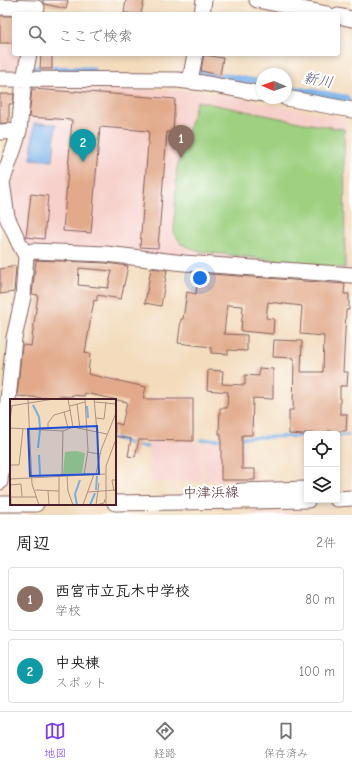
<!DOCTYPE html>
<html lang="ja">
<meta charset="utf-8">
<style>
body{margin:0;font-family:"Comic Neue","Klee One",sans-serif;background:#f2f2f2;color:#222}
.controls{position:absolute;right:12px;bottom:12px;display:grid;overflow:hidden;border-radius:4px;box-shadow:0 2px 6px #0003}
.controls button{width:36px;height:36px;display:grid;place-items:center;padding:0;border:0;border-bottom:1px solid #e0e0e0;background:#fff;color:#222;font:20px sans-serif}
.compass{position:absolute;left:256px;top:68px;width:36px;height:36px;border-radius:50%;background:#fff;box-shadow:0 2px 6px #0003;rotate:272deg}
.you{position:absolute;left:200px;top:278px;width:14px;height:14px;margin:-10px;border:3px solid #fff;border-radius:50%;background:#1a73e8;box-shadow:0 0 0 6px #1a73e833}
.badge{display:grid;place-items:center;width:26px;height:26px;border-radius:50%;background:#7c3aed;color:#fff;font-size:13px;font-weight:700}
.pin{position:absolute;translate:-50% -33px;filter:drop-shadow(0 1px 2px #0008)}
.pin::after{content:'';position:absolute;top:21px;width:14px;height:12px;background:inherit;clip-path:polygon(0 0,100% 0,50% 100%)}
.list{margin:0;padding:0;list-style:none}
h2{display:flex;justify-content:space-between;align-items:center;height:52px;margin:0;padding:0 16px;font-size:17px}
h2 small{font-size:13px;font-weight:400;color:#767676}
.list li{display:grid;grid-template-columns:26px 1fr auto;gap:12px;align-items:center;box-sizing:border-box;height:64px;margin:0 8px 8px;padding:0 8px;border:1px solid #e0e0e0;border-radius:4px}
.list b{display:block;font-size:15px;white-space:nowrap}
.list p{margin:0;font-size:13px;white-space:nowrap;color:#767676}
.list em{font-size:13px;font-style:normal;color:#767676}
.icon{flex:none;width:22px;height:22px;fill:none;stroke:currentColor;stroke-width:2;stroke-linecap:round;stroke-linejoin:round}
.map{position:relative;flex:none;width:352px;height:515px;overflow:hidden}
.search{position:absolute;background:#fff;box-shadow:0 2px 6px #0003;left:12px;right:12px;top:12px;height:44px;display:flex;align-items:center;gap:10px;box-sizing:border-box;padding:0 14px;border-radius:4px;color:#767676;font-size:15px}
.sheet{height:196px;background:#fff}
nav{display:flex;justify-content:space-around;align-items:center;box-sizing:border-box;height:56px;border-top:1px solid #e0e0e0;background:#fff;font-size:11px;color:#767676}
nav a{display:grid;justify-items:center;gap:2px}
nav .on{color:#7c3aed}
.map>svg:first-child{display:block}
</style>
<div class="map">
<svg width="352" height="515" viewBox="0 0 352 515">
<rect width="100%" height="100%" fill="#fff"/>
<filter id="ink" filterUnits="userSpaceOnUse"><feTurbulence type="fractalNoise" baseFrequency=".025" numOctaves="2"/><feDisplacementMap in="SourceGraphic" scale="8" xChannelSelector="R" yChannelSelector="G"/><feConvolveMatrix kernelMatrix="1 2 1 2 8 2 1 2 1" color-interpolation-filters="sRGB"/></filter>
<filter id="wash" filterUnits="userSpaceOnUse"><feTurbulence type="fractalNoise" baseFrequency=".012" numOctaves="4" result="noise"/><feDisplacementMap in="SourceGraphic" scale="16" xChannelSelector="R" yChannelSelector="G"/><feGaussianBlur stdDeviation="0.9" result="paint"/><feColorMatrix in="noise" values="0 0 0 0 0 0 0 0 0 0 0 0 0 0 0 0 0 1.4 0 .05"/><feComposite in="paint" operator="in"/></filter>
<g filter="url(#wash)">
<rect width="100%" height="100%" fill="#f3dbbc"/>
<!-- built -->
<path fill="#f7d0cb" d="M0,13H8L7,45H14V54H23L20,66L17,70H0Z
M31,87L202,91L342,118L346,124L347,270L28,247L11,216L7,184Z
M148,396H195L194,444H202V482H149Z
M203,442L245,443V481H204Z
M254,512L335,513L336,515H254Z"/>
<!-- green -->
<path fill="#9ed080" stroke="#747856" d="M197,101L304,123L344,129L345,268L285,262L198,251L181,244L174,232L177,167Z"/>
<!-- water -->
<path fill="#76aee6" stroke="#606688" d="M34,123L56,124L53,161L31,159Z"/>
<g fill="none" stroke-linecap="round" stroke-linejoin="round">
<!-- stream -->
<path stroke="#76aee6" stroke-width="3" d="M337,436L348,435
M115,438L134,445L147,447
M238,438L307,436
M201,440L225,439"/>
<!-- canal -->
<path stroke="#76aee6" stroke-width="11" d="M33,71L91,72
M199,74L262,85
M286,90L345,100"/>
</g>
<g id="blocks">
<!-- building -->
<path fill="#e2aa8b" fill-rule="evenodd" d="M42,0H68L66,9L45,4Z
M126,0H144L141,14L124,13Z
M0,16H14V43H0Z
M41,54H52V69H40Z
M204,55L223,58L220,75L201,71Z
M32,89L75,92V91L175,99L173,133L167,132L158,248L140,247L149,131L100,127L91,233L63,231L72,120L29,117Z
M0,94H14L13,104H9V123H0Z
M31,194L48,196L44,239L26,237Z
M36,260L105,263L128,266L121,299L97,295V301L94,300L85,353L90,354L88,374L146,387L143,399H193V441L139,440L135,457L128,456L131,439L115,436V423L122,425L127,402L85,393L84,396L72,395L71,397L58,396L57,399L17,396L22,345L31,346L38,295L32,294ZM79,268L112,271L108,288L78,285Z
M16,266L14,292L0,294V269Z
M151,268L167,270L161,306L145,303Z
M198,273L345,284L344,294H349V310H346L343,372H348L347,386H340V414H347L346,431H328V434L304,433V435L289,434V410H293L294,358L273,357L274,340L302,341L301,372H323L324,336L300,334L302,306L268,302L266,318L274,319L273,334L241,331L243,306L227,305L224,334L247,335V351L228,350V354L211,353V347L178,343L181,319H183L187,292L196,294Z
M259,368L273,369V399L253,398L252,435H242V469H255V480H221V434H219L220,408H227L228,392L207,390L208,370L223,371L222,384L245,385V375L259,376Z"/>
</g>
</g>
<g filter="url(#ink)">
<use href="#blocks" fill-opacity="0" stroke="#85615e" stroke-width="1"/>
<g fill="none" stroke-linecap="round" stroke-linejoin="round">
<defs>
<path id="minor" d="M257,0L327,14
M0,7L37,8
M202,14L204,0
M338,16L352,19
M0,79L177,80L203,83L262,94
M190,81L195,54
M286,98L352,110
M0,132L19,131
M26,256L32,251L106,254L184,263L352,275
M0,482L14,338L23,297L26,256L19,243L7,217L2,182L15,145L19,131L24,79L29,54
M240,491L307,489
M337,499L352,498
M115,503L308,500
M0,504H36"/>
</defs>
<!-- minor casing -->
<use href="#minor" stroke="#85615e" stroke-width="17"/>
<!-- minor -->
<use href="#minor" stroke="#fff" stroke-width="15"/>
</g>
</g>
<g text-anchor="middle" stroke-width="4" stroke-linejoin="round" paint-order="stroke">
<!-- street labels -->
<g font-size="14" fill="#4a1f2b" stroke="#fff">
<text transform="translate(211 492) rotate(-1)" y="5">中津浜線</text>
</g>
<!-- water labels -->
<g font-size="15" font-style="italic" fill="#5c5876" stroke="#fff">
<text transform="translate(318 80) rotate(10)" y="5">新川</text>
</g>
</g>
<!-- overview -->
<g transform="translate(10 399)">
<rect width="106" height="106" fill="#f3dbbc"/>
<path d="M66,52L75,54L72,74L53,75L55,53Z" fill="#9ed080"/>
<path fill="none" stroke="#76aee6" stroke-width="2" d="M23,6L29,18L30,29M77,7L78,19M28,49L30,31M29,56L30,76M86,91L87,77M67,106L65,95L70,81M80,106L85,94"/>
<path fill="none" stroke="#af9082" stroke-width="1" d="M18,0L22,85L29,106M58,0L63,28M84,0L87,32M85,3L106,5M67,5L70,30M0,7L44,0M60,7L75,3M54,13L58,29M86,19L94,20L96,3M0,21L2,7M0,29L53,32L63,28L97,35M38,30V24L44,16L61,11M77,53L90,55M0,66H9L13,30M86,75L91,51L106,14M74,76L78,51L75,0M52,77L53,32M57,77L58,92L63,106M49,78V106M0,80L95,75M0,80L1,106M0,86L11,85L12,98M25,91L49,92M38,92L39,106M104,92L102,81H106M78,93L106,91M0,98H27M73,106L84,75M86,106L89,84M86,106L94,104L95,100M96,106V67L106,40"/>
<path fill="#1d4ed8" fill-opacity="0.15" stroke="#1d4ed8" stroke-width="2" d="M87,27L89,75L20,77L18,30Z"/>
<rect width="106" height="106" fill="none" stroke="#4a1f2b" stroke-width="2"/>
</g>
</svg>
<div class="controls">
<button><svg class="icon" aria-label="locate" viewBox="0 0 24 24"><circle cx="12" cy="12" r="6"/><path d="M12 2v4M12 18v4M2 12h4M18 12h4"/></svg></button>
<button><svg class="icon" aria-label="layers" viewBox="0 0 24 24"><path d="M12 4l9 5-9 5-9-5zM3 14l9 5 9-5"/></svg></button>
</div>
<svg class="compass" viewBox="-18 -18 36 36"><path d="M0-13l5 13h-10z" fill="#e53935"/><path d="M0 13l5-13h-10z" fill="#767676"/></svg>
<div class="you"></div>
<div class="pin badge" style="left:181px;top:158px;background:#8d6e63">1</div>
<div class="pin badge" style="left:83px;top:162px;background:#0f9aa8">2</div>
<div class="search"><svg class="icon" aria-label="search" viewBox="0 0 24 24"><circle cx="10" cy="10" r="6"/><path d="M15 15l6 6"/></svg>ここで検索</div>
</div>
<section class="sheet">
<h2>周辺<small>2件</small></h2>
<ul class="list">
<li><span class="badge" style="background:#8d6e63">1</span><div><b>西宮市立瓦木中学校</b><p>学校</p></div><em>80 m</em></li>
<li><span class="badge" style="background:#0f9aa8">2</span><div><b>中央棟</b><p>スポット</p></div><em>100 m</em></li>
</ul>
</section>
<nav>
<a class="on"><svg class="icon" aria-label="map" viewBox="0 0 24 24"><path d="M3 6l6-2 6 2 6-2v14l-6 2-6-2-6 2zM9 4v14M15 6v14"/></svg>地図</a>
<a><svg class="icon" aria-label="directions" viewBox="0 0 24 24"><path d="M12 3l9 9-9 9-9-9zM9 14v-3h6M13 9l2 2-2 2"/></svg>経路</a>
<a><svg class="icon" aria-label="saved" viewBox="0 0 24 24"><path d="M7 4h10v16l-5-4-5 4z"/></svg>保存済み</a>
</nav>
